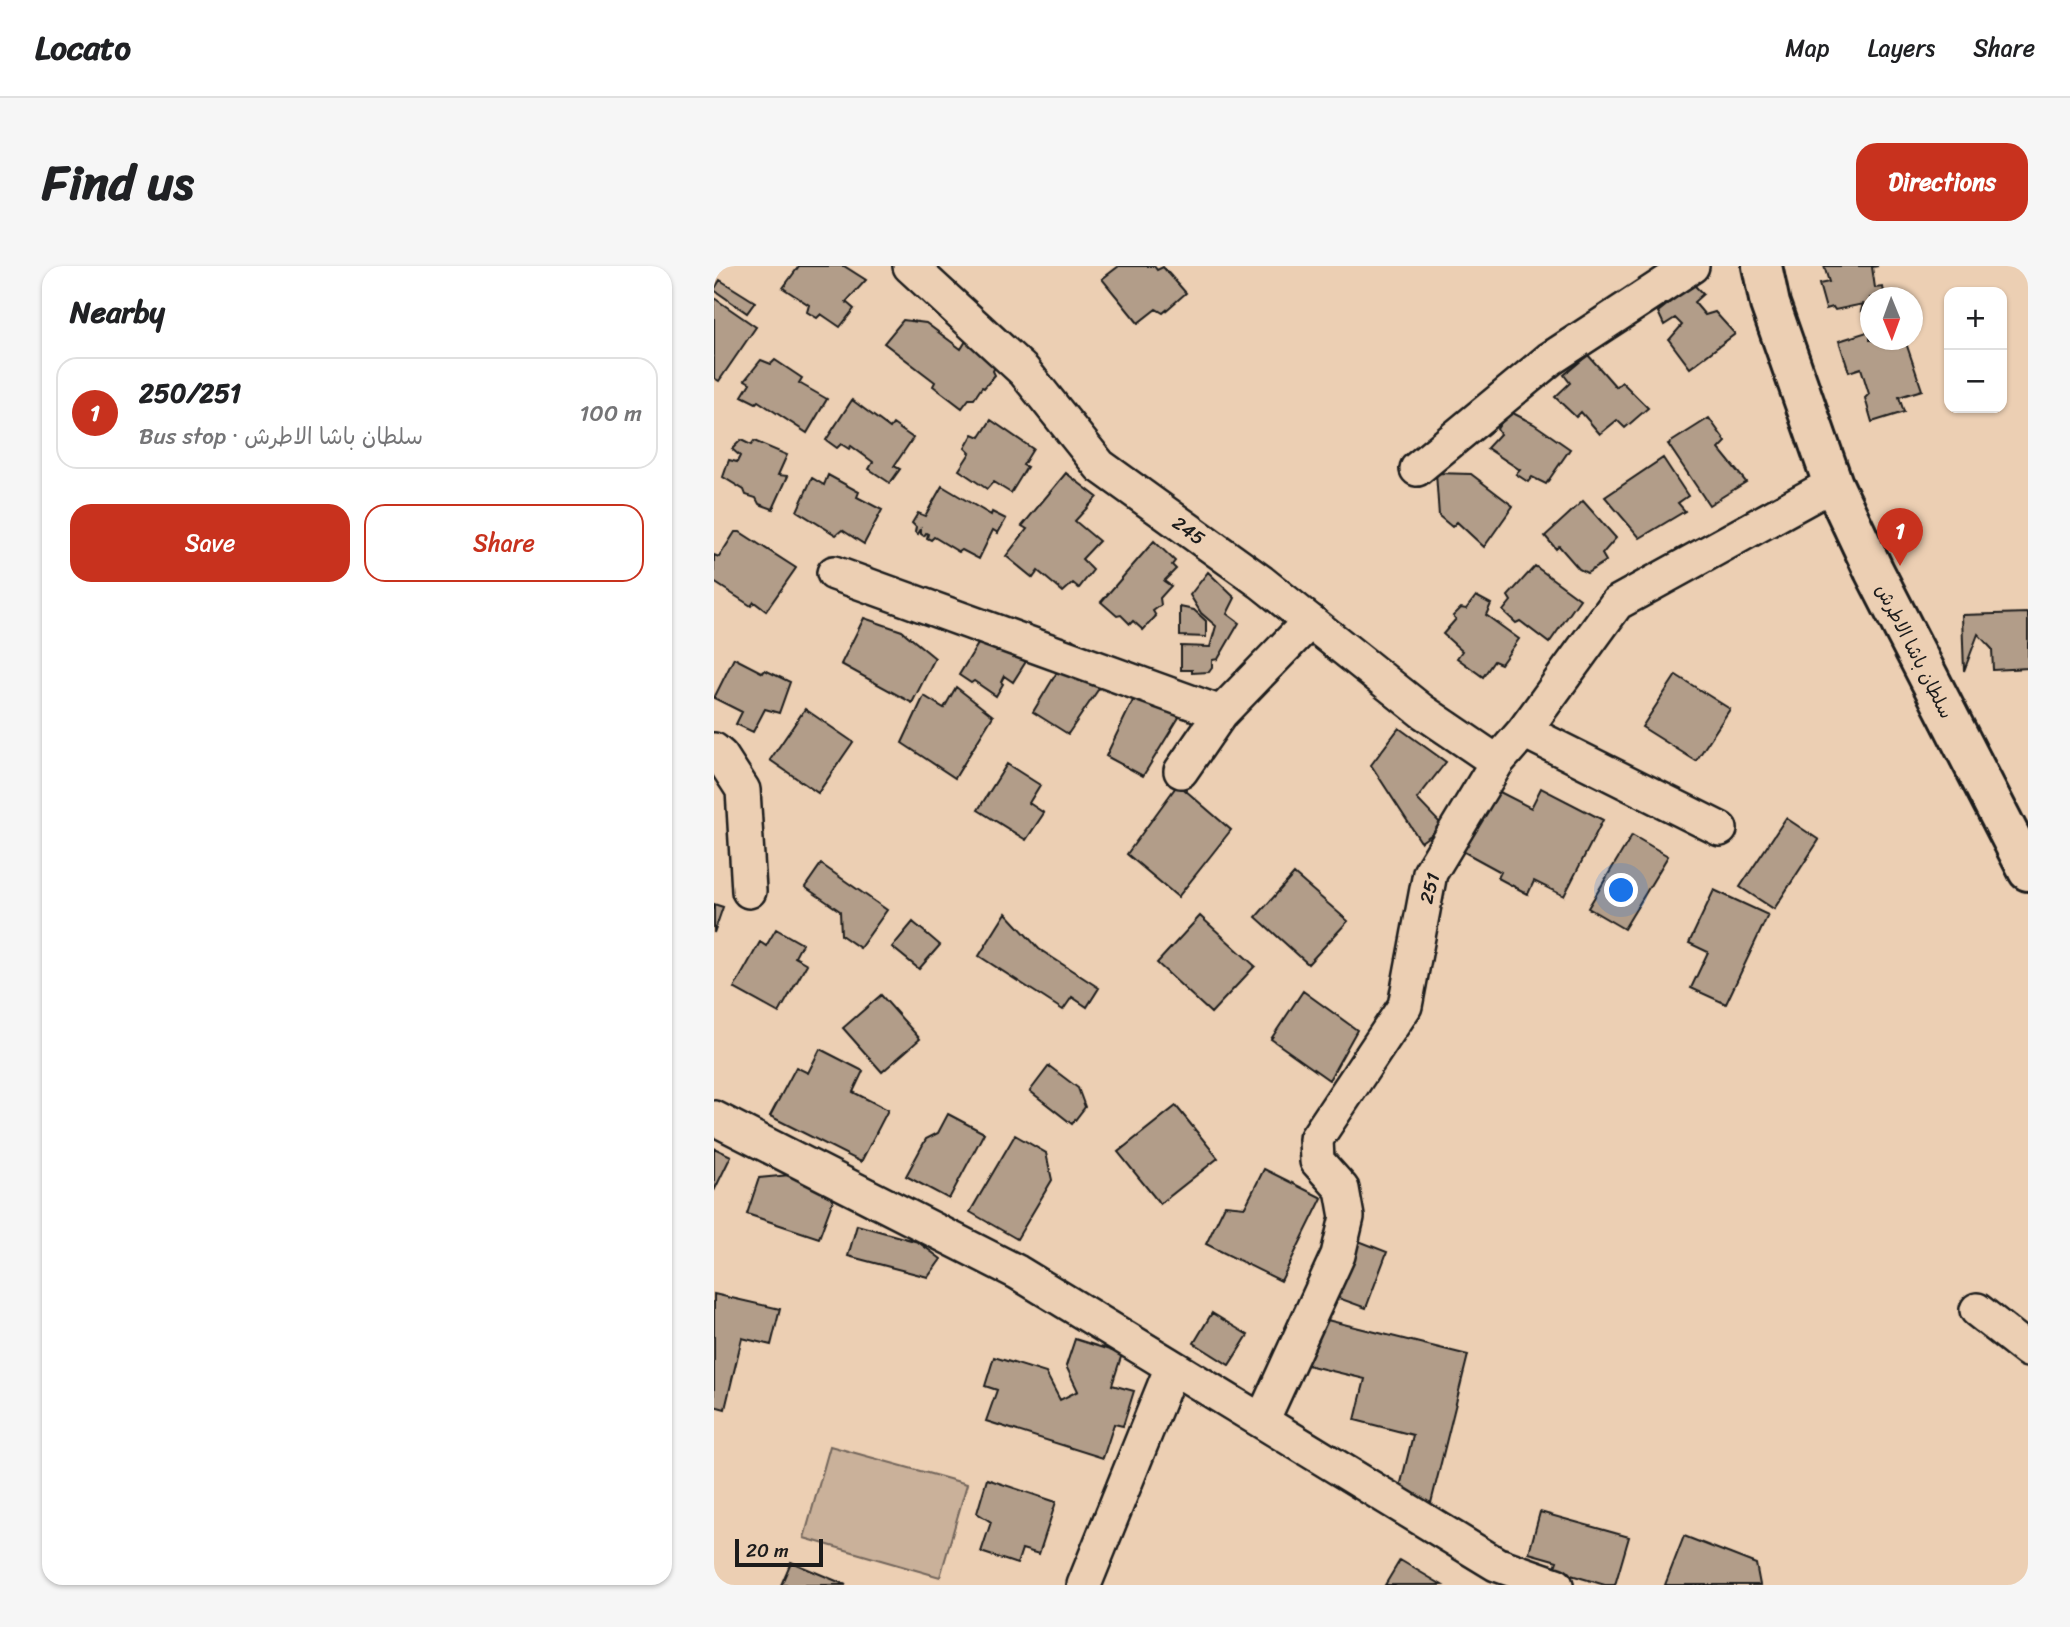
<!DOCTYPE html>
<meta charset="utf-8">
<style>
body{margin:0;font-family:Sriracha,"Playpen Sans Arabic",sans-serif;background:#f6f6f6;color:#202124}
.controls{position:absolute;right:21px;top:21px;display:grid;overflow:hidden;border-radius:14px;box-shadow:0 2px 5px #0004}
.controls button{width:63px;height:63px;display:grid;place-items:center;padding:0;border:0;border-bottom:2px solid #e0e0e0;background:#fff;color:#202124;font:35px sans-serif}
.compass{position:absolute;left:1146px;top:21px;width:63px;height:63px;border-radius:50%;background:#fff;box-shadow:0 2px 5px #0004;rotate:179deg}
.scale{position:absolute;left:21px;bottom:18px;width:88px;box-sizing:border-box;padding-left:7px;border:4px solid #1c1c1c;border-top:0;font-size:19px;line-height:24px;white-space:nowrap;color:#1c1c1c;-webkit-text-stroke:5px #eccfb3;paint-order:stroke}
.you{position:absolute;left:908px;top:625px;width:24px;height:24px;margin:-18px;border:5px solid #fff;border-radius:50%;background:#1a73e8;box-shadow:0 0 0 10px #1a73e833}
.badge{display:grid;place-items:center;width:46px;height:46px;border-radius:50%;background:#c8321e;color:#fff;font-size:23px;font-weight:700}
.pin{position:absolute;translate:-50% -58px;filter:drop-shadow(0 2px 4px #0008)}
.pin::after{content:'';position:absolute;top:37px;width:24px;height:21px;background:inherit;clip-path:polygon(0 0,100% 0,50% 100%)}
.list{margin:0;padding:0;list-style:none}
h2{display:flex;justify-content:space-between;align-items:center;height:91px;margin:0;padding:0 28px;font-size:30px}
h2 small{font-size:23px;font-weight:400;color:#757577}
.list li{display:grid;grid-template-columns:46px 1fr auto;gap:21px;align-items:center;box-sizing:border-box;height:112px;margin:0 14px 14px;padding:0 14px;border:2px solid #e0e0e0;border-radius:21px}
.list b{display:block;font-size:26px;white-space:nowrap}
.list p{margin:0;font-size:23px;white-space:nowrap;color:#757577}
.list em{font-size:23px;font-style:normal;color:#757577}
.actions{display:flex;gap:14px;padding:21px 28px}
.actions a{flex:1;padding:16px 0;border:2px solid #c8321e;border-radius:21px;text-align:center;font-size:24px;color:#c8321e}
.actions .main{background:#c8321e;color:#fff}
.map{position:relative;flex:none;width:1314px;height:1319px;overflow:hidden;border-radius:21px}
header{display:flex;align-items:center;gap:42px;box-sizing:border-box;height:98px;padding:0 35px;background:#fff;border-bottom:2px solid #e0e0e0}
header strong{font-size:33px}
nav{display:flex;gap:38px;margin-inline-start:auto;font-size:24px}
.intro{display:flex;align-items:center;justify-content:space-between;box-sizing:border-box;height:168px;padding:0 42px}
h1{margin:0;font-size:49px}
.button{padding:18px 32px;border-radius:21px;background:#c8321e;color:#fff;font-size:24px;font-weight:700}
main{display:flex;gap:42px;padding:0 42px}
aside{flex:1;background:#fff;border-radius:21px;box-shadow:0 2px 5px #0004}
.map>svg:first-child{display:block}
</style>
<header>
<strong>Locato</strong>
<nav><a>Map</a><a>Layers</a><a>Share</a></nav>
</header>
<div class="intro"><h1>Find us</h1><a class="button">Directions</a></div>
<main>
<aside>
<h2>Nearby<small></small></h2>
<ul class="list">
<li><span class="badge">1</span><div><b>250/251</b><p>Bus stop · سلطان باشا الاطرش</p></div><em>100 m</em></li>
</ul>
<div class="actions"><a class="main">Save</a><a>Share</a></div>
</aside>
<div class="map">
<svg width="1314" height="1319" viewBox="0 0 1314 1319">
<rect width="100%" height="100%" fill="#eccfb3"/>
<filter id="ink" filterUnits="userSpaceOnUse"><feTurbulence type="fractalNoise" baseFrequency=".0143" numOctaves="2"/><feDisplacementMap in="SourceGraphic" scale="14" xChannelSelector="R" yChannelSelector="G"/><feConvolveMatrix kernelMatrix="1 2 1 2 8 2 1 2 1" color-interpolation-filters="sRGB"/></filter>
<g filter="url(#ink)">
<!-- green -->
<path fill="#cab19a" stroke="#73665b" stroke-width="2" d="M116,1180L253,1218L226,1311L90,1272Z"/>
<!-- building -->
<path fill="#b29d89" stroke="#1c1c1c" stroke-width="2" d="M85,0H130L152,14L132,36L140,43L126,61L107,48L103,52L93,46L95,39L69,22Z
M405,0H440L443,4L449,1L472,27L449,47L442,43L424,57L388,13Z
M1110,0H1164L1158,1L1161,22L1169,21L1171,32H1156V44L1147,45L1149,38L1121,44L1119,41L1112,43L1105,18L1115,16Z
M6,14L41,36L33,47L0,24Z
M977,16L989,28L980,36L991,49L1001,46L1021,68L976,102L955,74L968,59L961,52L950,59L944,46L964,30L959,25Z
M0,32L42,61L5,115L0,112Z
M189,54L212,57L247,83L252,75L283,96L279,105L281,109L270,122L268,121L260,133H255L248,142L219,120L221,116L170,77Z
M1156,65V74H1191L1208,124L1185,131L1190,146L1158,156L1151,132L1155,128L1147,102L1135,106L1125,75Z
M874,89L902,121L908,116L934,142L911,162L903,154L886,168L867,146L862,151L841,131L856,117L850,109Z
M47,94L57,98L61,94L88,112L85,117L113,133L93,167L44,135L42,137L28,130L36,117L31,114Z
M138,134L176,162L179,158L199,172L180,200L186,203L176,217L155,203L159,196L137,180L135,183L127,178L123,182L112,174Z
M795,145L820,158L856,183L832,218L818,211L814,216L802,208L806,204L773,182L786,168L783,163Z
M995,152L1012,176L1005,183L1032,216L995,239L954,178Z
M277,154L319,183L309,199L313,201L297,227L279,216L273,223L245,204L256,187L251,182L259,168L266,171Z
M27,174L37,179L40,175L73,189L64,209L74,210L59,243L45,238L42,232L32,229L30,224L9,211L15,194L23,196L26,190L18,183Z
M949,192L974,230L964,237L971,245L926,272L891,231Z
M352,207L383,231L361,255L385,275L368,293L379,304L365,322L359,317L349,326L324,305L319,312L292,290L313,263L308,260Z
M722,207L757,208L799,240L770,281L743,256L738,261L725,250Z
M114,209L145,226L143,231L168,244L150,278L128,264L122,269L83,245L98,212L110,219Z
M228,220L277,249L278,246L292,253L284,267L279,264L265,293L248,284L245,286L220,271L217,274L213,272L214,268L212,267L210,270L207,268V263L204,268L201,266L202,261L198,257L204,247L211,250Z
M869,235L902,272L888,288L892,295L873,307L865,303L845,280L842,283L831,270Z
M21,266H26L82,302L52,345L40,336L37,340L0,316V289L5,291Z
M440,275L461,295L458,299L462,303L450,315L457,320L446,332L447,339L439,345L442,350L429,364L419,355L416,358L407,349L403,350L387,336Z
M821,300L866,333L835,377L806,355L802,357L789,345L797,335L794,330Z
M494,306L521,332L513,348L525,357L504,393L498,394V402L495,406L478,407V404H467V380L496,381L502,360L487,347L476,329Z
M762,330L777,338L772,349L805,373L787,398L780,395L769,411L743,392L748,385L729,368L742,353L739,350L747,342L752,343Z
M466,341L480,344L492,355V371L466,370Z
M1314,347V402L1279,404L1278,383L1264,368L1250,405L1248,349Z
M150,352L188,365L221,392L198,437L127,398Z
M275,360L318,386L299,416L290,410L287,416L289,418L282,430L260,415L257,417L245,409Z
M358,373L377,386L381,384L403,396L354,468L319,446L354,388L350,387Z
M20,392L49,407L51,404L76,416L65,447L51,443L39,466L22,458L28,446L0,432Z
M962,409L1016,443L982,495L928,461Z
M426,420L467,448L429,510L392,490Z
M242,421L279,450L241,512L188,477L210,430L230,442Z
M91,443L139,476L104,527L56,494Z
M685,462L732,496L703,533L729,560L707,576L657,499Z
M293,498L326,519L315,537L330,547L312,574L264,544Z
M464,518L517,564L464,631L413,588Z
M776,521L817,542L827,522L889,554L850,630L820,615L814,628L784,612L787,606L743,582Z
M1072,552L1105,574L1060,643L1026,621Z
M918,569L954,590L910,663L874,642Z
M107,598L173,644L146,682L127,669L126,645L91,621Z
M580,608L634,655L594,698L542,651Z
M1000,624L1054,649L1012,738L977,722L994,686L975,677Z
M0,638L9,641L0,667Z
M292,647L325,683L385,722L373,741L358,731L349,744L265,690Z
M486,650L541,700L497,747L443,697Z
M199,656L226,679L205,703L178,681Z
M62,663L88,678L81,691L93,698L65,747L20,722L46,676L52,680Z
M589,725L643,764L615,814L557,773Z
M167,729L206,773L168,806L129,762Z
M106,783L149,805L139,826L174,844L147,896L56,850L82,801L94,807Z
M335,800L364,822L371,841L358,858L316,825Z
M462,840L504,892L446,938L404,886Z
M234,848L270,867L235,933L192,910L212,873L224,867Z
M301,869L332,887L338,914L303,973L256,946Z
M0,882L17,890L0,925Z
M550,903L608,932L567,1015L492,978L511,939L531,941Z
M76,909L122,926L105,972L33,948L45,912Z
M143,959L204,976L227,993L214,1011L134,990Z
M637,972L673,986L652,1042L616,1029Z
M0,1028L66,1043L57,1079L28,1072L11,1143L0,1140Z
M498,1047L534,1069L515,1099L480,1077Z
M605,1052L754,1089L717,1237L684,1229L699,1169L641,1154L651,1113L593,1099Z
M361,1073L408,1088L398,1119L420,1125L409,1160L400,1158L389,1192L272,1155L283,1124L271,1120L280,1091L332,1107L346,1134L364,1125L352,1100Z
M273,1213L342,1236L325,1288L308,1283L303,1298L267,1286L277,1256L263,1247Z
M826,1246L915,1271L901,1319H891L840,1304L843,1295L815,1287Z
M970,1270L1042,1298L1046,1319H951Z
M686,1294L728,1319H671Z
M686,1294L728,1319H671Z
M77,1296L132,1319H67Z"/>
<g fill="none" stroke-linecap="round" stroke-linejoin="round">
<defs>
<path id="street" d="M196,0L310,105L386,200L547,316L708,445L783,496
M703,203L836,93L978,0
M120,307L507,447
M810,465L1006,563
M0,484L7,490L29,524L35,625
M467,505L507,447L596,355
M0,852L303,1006L782,1298L842,1319
M1263,1044L1314,1084
M548,1155L624,989L633,951L628,923L603,895L602,873L691,740L716,607L783,496L810,465L903,337L1119,218
M370,1319L458,1101"/>
<path id="secondary" d="M1048,0L1056,38L1119,218L1160,305L1314,605"/>
</defs>
<!-- street casing -->
<use href="#street" stroke="#1c1c1c" stroke-width="38"/>
<!-- secondary casing -->
<use href="#secondary" stroke="#1c1c1c" stroke-width="44"/>
<!-- street -->
<use href="#street" stroke="#eccfb3" stroke-width="33"/>
<!-- secondary -->
<use href="#secondary" stroke="#eccfb3" stroke-width="38"/>
</g>
</g>
<g text-anchor="middle" stroke-width="7" stroke-linejoin="round" paint-order="stroke">
<!-- street labels -->
<g font-size="19" fill="#1c1c1c" stroke="#eccfb3">
<text transform="translate(475 264) rotate(36)" y="7">245</text>
<text transform="translate(1201 385) rotate(63)" y="7">سلطان باشا الاطرش</text>
<text transform="translate(715 622) rotate(-75)" y="7">251</text>
</g>
</g>
</svg>
<div class="controls">
<button>+</button>
<button>−</button>
</div>
<svg class="compass" viewBox="-18 -18 36 36"><path d="M0-13l5 13h-10z" fill="#e53935"/><path d="M0 13l5-13h-10z" fill="#757577"/></svg>
<div class="scale">20 m</div>
<div class="you"></div>
<div class="pin badge" style="left:1186px;top:300px">1</div>
</div>
</main>
